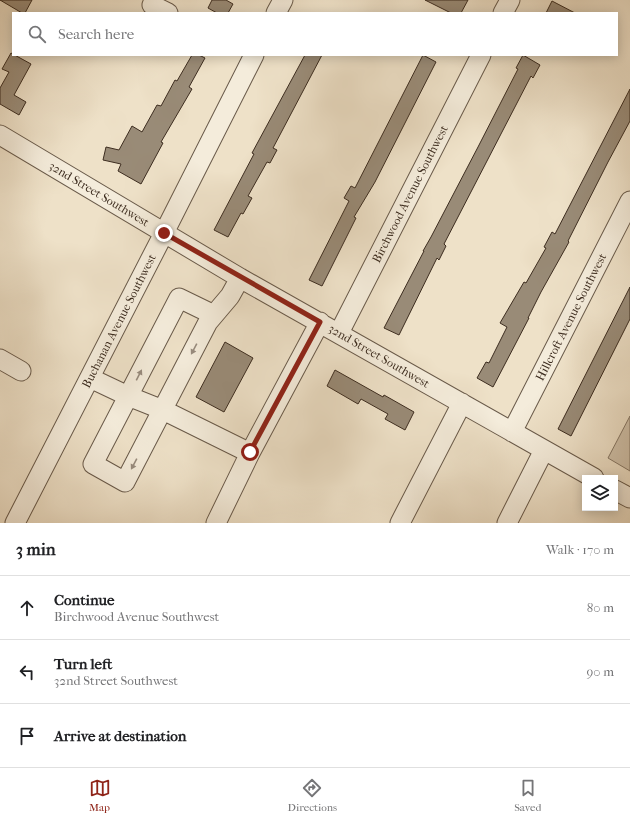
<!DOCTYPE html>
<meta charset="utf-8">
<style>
body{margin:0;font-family:"IM FELL French Canon",serif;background:#f2f2f2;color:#202124}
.controls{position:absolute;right:12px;bottom:12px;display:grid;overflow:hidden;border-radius:0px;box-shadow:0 2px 10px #0003}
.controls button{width:36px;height:36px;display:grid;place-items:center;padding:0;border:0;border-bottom:1px solid #e0e0e0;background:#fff;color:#202124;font:20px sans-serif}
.stop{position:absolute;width:12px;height:12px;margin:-9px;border:3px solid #8f2418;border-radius:50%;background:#fff}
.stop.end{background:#8f2418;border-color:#fff;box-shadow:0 1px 4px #0008}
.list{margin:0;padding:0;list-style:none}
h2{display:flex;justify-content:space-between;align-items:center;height:52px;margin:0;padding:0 16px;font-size:17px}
h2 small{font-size:13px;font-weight:400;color:#757577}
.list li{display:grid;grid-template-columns:26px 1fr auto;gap:12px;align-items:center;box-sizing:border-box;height:64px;padding:0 16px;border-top:1px solid #e0e0e0}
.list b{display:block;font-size:15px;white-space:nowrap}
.list p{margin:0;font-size:13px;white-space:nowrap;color:#757577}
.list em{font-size:13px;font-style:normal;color:#757577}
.icon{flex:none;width:22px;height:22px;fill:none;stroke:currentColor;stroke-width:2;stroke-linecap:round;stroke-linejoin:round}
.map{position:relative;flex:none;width:630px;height:523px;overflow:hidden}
.search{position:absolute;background:#fff;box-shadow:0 2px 10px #0003;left:12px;right:12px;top:12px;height:44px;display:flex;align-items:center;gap:10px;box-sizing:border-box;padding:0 14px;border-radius:0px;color:#757577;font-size:15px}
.sheet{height:244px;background:#fff}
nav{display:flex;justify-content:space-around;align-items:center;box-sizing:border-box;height:56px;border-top:1px solid #e0e0e0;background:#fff;font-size:11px;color:#757577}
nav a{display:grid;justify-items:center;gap:2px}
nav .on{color:#8f2418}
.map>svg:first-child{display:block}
</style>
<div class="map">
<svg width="630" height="523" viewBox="0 0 630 523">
<rect width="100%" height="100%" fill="#eee1c8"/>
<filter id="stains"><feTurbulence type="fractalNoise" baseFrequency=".005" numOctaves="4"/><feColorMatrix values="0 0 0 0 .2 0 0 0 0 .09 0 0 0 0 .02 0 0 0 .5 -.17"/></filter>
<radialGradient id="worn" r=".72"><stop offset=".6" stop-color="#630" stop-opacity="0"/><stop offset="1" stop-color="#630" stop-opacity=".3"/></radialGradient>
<!-- green -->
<path fill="#d0c2ab" stroke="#867866" d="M630,416V471L608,458Z"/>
<!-- building -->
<path fill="#998b77" stroke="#3d2d20" d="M0,0H32L25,13H22Z
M212,0H226L233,4L228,13H217L208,8Z
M425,0H468L461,13H451Z
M552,1L575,13H546Z
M11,53L31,64L14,95L26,102L19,115L0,104V88L9,72L2,69Z
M192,55H199L205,58L189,87L192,89L161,142L163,143L141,184L118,171L121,164L103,160L106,147L119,150L132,126L142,132L157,105L161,106L175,80L177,81Z
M305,55H322L273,148L277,150L270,163L267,162L248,196L252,198L243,214L241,213L228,237L214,230L254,154L252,153Z
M423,55L436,62L375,182L354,217L356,218L322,286L309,280L349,201L344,198L351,186L355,188Z
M523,55L540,65L533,78L531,76L444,244L446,246L439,260L437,258L399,335L384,328L424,251H423L431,237L478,147L518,69L516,68Z
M630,89V121L608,162L568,241L569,242L541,292L528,318H529L493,387L477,378L486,362L489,363L507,327L500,323L524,282L526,283L546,248L544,247L552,232L555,234Z
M630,287V319L571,436L558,429Z
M225,342L253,358L224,412L196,397Z
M335,370L383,397L384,395L414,412L405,430L385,419L388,414L361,399L358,404L327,386Z"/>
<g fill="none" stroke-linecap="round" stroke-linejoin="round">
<defs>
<path id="minor" d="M152,5L168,13
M276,13L283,0
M503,13L510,0
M0,135L240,278L594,478
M214,315L179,298L93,464L125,482L208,322L230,296L240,278
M339,333L481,55
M0,359L21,371
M90,378L128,396L163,410L250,453
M512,432L630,201
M615,490L630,498
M15,523L164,233L254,55
M216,523L250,453L320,322
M400,523L462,403
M507,523L544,450"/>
</defs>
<!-- minor casing -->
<use href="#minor" stroke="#695a4a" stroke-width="21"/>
<!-- minor -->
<use href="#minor" stroke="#f4ecdb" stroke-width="19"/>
</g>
<!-- one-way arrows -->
<defs><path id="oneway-solid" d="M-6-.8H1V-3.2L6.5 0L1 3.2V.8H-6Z"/></defs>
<g fill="#988c7e">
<use href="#oneway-solid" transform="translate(194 349) rotate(118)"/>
<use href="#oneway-solid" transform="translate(139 375) rotate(-63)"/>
<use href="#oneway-solid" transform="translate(134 464) rotate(118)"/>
</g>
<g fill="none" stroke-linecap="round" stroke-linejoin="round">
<!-- route -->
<path stroke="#8f2418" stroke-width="5" d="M164,233L320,322L250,452"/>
</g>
<g text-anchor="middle" stroke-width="4" stroke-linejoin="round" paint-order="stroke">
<!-- street labels -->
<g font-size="12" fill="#3d2d20" stroke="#f4ecdb">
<text transform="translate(99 194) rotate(31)" y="4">32nd Street Southwest</text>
<text transform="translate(410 194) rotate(-63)" y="4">Birchwood Avenue Southwest</text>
<text transform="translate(571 317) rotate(-63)" y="4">Hillcroft Avenue Southwest</text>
<text transform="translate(119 321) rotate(-63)" y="4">Buchanan Avenue Southwest</text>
<text transform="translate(379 356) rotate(30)" y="4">32nd Street Southwest</text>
</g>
</g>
<rect width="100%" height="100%" filter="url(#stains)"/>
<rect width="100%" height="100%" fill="url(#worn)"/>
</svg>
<div class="controls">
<button><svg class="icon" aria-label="layers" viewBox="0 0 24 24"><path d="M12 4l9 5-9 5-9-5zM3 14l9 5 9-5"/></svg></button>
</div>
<div class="stop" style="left:250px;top:452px"></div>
<div class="stop end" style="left:164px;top:233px"></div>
<div class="search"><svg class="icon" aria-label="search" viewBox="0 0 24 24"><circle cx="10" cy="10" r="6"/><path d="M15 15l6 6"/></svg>Search here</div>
</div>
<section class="sheet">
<h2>3 min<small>Walk · 170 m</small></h2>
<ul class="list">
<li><svg class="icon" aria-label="ahead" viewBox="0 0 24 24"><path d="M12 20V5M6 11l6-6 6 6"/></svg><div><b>Continue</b><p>Birchwood Avenue Southwest</p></div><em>80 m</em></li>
<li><svg class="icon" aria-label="left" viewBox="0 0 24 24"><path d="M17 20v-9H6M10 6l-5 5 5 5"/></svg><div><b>Turn left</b><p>32nd Street Southwest</p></div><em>90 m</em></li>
<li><svg class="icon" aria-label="arrive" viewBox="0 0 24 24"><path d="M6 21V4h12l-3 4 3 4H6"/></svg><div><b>Arrive at destination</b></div></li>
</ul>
</section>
<nav>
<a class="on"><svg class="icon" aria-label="map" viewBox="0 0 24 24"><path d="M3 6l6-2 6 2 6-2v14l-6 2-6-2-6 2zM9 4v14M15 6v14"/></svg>Map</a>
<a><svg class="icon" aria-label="directions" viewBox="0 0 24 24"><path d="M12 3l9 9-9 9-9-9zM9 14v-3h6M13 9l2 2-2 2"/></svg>Directions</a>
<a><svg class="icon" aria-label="saved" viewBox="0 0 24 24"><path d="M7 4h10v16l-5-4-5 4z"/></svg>Saved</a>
</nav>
